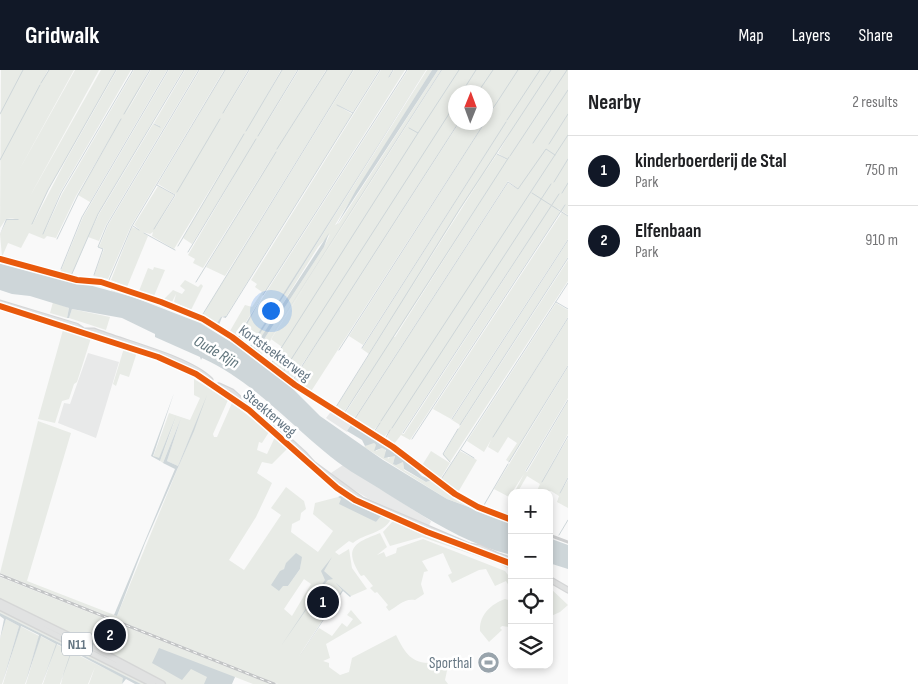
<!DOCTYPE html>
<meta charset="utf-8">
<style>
body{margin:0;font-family:"Sofia Sans Condensed",sans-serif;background:#f2f2f2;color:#202124}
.controls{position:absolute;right:15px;bottom:15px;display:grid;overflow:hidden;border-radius:10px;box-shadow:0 2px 8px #0003}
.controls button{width:45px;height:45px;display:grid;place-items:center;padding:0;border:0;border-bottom:1px solid #e0e0e0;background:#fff;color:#202124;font:25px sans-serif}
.compass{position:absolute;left:448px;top:15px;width:45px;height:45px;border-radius:50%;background:#fff;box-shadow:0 2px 8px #0003;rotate:1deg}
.you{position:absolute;left:270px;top:240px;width:18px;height:18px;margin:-12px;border:4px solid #fff;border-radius:50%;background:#1a73e8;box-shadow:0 0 0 8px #1a73e833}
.badge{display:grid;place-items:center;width:32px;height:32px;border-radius:50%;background:#111827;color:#fff;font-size:16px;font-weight:700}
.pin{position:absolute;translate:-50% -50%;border:2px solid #fff;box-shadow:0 1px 5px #0006}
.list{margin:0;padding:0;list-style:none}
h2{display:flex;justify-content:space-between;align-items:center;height:65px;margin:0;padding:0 20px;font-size:21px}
h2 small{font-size:16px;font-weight:400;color:#757577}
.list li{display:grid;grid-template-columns:32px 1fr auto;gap:15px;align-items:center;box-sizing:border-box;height:70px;padding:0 20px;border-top:1px solid #e0e0e0}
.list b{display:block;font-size:19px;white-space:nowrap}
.list p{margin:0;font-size:16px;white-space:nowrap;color:#757577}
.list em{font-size:16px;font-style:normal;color:#757577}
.icon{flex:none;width:28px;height:28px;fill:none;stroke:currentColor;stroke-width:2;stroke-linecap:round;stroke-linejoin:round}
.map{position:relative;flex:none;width:568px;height:614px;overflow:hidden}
header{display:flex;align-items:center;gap:30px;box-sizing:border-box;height:70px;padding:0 25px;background:#111827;color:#fff}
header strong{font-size:24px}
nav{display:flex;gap:28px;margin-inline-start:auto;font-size:18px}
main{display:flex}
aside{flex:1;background:#fff}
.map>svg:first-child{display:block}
</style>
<header>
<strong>Gridwalk</strong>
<nav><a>Map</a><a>Layers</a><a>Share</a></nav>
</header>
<main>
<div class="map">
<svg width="568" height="614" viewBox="0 0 568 614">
<rect width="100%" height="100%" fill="#f9f9f9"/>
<!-- built -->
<path fill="#e8e9e9" d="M88,283L119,292L96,368L58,353L64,333L70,334Z
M333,339L352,351L347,362L326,348Z
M343,395L431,451L429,456L369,429L346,415L331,403Z
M0,503L278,614H270L0,507Z"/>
<!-- green -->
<path fill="#e8ebe6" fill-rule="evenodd" d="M1,0H48L41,13L49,0H74L18,102L75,0H99L29,128L101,0H116L48,120L31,157L66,90L117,0H131L60,123L43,165L62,124L134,0H149L125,45L151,0H167L90,132L78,125L122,48L76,126L56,168L47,166L44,169L29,163L21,178L8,173L2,187L0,164L7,150L15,148L6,149L0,158Z
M169,0H183L98,144L71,206L60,203L83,147Z
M185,0H198L106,155L99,171L88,167L99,144L153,54L161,57L154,53Z
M200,0H224L131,156L108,209L94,206L104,179L99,177L108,155Z
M225,0H248L223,44L250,0H281L261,36L282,0H297L258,67L299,0H326L277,79L327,0H353L225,206L206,197L276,81L203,198L193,193L195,189L188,185L240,96L192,174L183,168L239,72L174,179L152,166L153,162L150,164L143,162L148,166L127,217L111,210L132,157L140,160L134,155L158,116L174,125L154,160L176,125L158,114Z
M354,0H379L353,42L337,35L352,44L226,246H223L217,253L206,247L205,249L202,247L208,236Z
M381,0H392L389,8L394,0H405L237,266L230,261L245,235L252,237L262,222L255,217L257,214L251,210Z
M408,0H426L258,264L245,256L249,249Z
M427,0H432L335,155L339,153L438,0H441L260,287L249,281L250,279ZM330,164L324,177L257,280L255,278L318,177Z
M442,0H568V145L557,138L560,142L410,370L401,365L394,374L387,367L390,360L384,367L375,362L380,353L372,362L354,350L508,113L518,119L508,111L354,349L346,342L369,306L344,342L337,336L461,138L497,84L507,90L498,83L511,61L369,284L362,279L506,52L363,275L349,266L496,35L490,42L486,39V22H456V52L458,53L327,258L459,53H484L310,323L293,311L323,264L292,309L271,294L282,277L271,269ZM496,107L395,267H394ZM539,155L404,364H402V363Z
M562,142L568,146V169L451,349L433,339Z
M568,171V187L460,355L452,350Z
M568,190V211L450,392L443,385L460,356Z
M154,197L165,200L154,226L139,221L148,198L153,200Z
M185,210L198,217L201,214L203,216L191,240L174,232L176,224L172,232L164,229L173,220L182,224L185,220L180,216Z
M113,216L199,248L229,266L274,301C256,293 240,276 223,266C188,245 150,232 111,221Z
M53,232L69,238L67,248L50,243Z
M556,233L568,240V247L493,367L568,249V295L509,392L506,390L517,373L508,367L498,383L488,377L491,370L484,382L467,371Z
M72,239L110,247L106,260L69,248Z
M63,260L91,268L77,312L74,314L69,329L62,331L55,353L38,349Z
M124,278L137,282L129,307L120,304L116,316L113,314Z
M568,297V328L525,401L527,402L568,331V364L542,411L568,368V407L559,424L568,410V438L557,432L559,426L551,421L536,423L540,414L527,406L517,423H514L524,404L509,427L494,419Z
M194,309L228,330L213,364L214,367H217L232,333L269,362L262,373L259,372L257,380L267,384L275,367L288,378L272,394L262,392L257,403L272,413L256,447L229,490L244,500L281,445L271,438L286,417L304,431L306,439L301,443L300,450L292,454L291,462L318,482L333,461L313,444L315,433L338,427L376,452L379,447L391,449C383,464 365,463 353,473L349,471L335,482L339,485L349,479L352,498L367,519L351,526L335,512L342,520L299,586L319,558L332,566L342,553L347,557L353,549L347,545L351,540L362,553L326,574L330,588L323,591L329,593V597L340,605L349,602L352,588L396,565C403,579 410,593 428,593C437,592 440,592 448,596L445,610L448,614H278L0,503L38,351L71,363L27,511L117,546L203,337L178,396L167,391L181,348L163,393L160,391L176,347L159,389L153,387L169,343L190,350L200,328L194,325ZM301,492L300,499L288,516H283V500L286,496ZM304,509L311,514L292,546L284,539Z
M369,373H374L376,375V381L382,378L385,379L388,389L392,385L395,386L393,394L403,392L404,400L426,412L432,410L448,424L449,422L462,430L508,451L447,429L364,377Z
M431,381L450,393L439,411L421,397Z
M460,381L477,390L457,424L440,411Z
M393,451L504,494L512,498V501L500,494L422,467L390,476L383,462Z
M380,463L387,477L377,485L384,482L386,487L396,483L397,478L423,469L505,501L512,510V521L506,511L495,516L486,499L479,500L452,513L448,505L452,503L443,483L422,491L428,501L424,502L421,514L424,524L415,530C404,528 398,536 389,541L386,537L388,535L377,522L375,523L370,518L373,516L364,505L361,506C343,478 354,473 380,463Z
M0,507L270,614H253L235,607L231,614H164L0,530Z
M549,517L568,535L560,542L549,547Z
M505,529L512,531V554L509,557L502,556L500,558L502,560L489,572L480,561C479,545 491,534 505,529Z
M0,539L149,614H141L0,543Z
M6,549L19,556L2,614H0V569Z
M20,556L39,566L25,614H3Z
M40,566L124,608L122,614H89L95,597L88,614H61L64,601L60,614H43L55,578L42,614H26Z"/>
<!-- water -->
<path fill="#ced6d9" d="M99,0L19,149L18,150H7L0,164L6,149H19Z
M426,0L251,278L205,249L206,247L217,253L221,247L226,246V248L222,247L219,255L238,266L263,225L240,267L250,276Z
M432,0H438L336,156L356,120Z
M441,0H442L259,285Z
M329,163L324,177L257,280L254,278Z
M0,191L133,227L200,253L252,285L286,312L320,346L383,390L447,429L512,453V485C467,475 425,447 386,423C368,411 348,401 331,387C288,353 253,311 202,288L201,290L200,287L155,267V264L122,248L72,239L69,248H67L69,238L30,226L12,224L0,220Z
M174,323L153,386L159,388L176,346L160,391L151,386Z
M207,325L194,361L145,473L117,546L114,545L175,399L163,393L181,348L167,391L178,396Z
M352,353L398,382L422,406L432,410L426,412L404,399L403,392L396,395L393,394L395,386L384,388L386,380L382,378L374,381L376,375L374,373L365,376L362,370L347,361Z
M342,425L387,448L380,447L376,452L339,434L341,429L338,427Z
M549,468L568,475V499L549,493Z
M296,483L302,487L300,499L288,516H283L279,521L271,515L280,501L284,499L286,493Z
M332,487L324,501L333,509L328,510L322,517L281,576L325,510L321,501Z
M335,512L351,526L350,527L343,521L299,587L342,520Z
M0,543L141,614H135L126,609L122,614L123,608L72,581L60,614L71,581L57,574L42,614L56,574L41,566L25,614L39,565L21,556L2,614L19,556L6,549L0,569L4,549L0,546Z
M159,578L235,607L232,614H204L207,607L191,599L182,610L152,593Z"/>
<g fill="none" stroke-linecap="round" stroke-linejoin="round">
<!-- stream -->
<path stroke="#ced6d9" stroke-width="1" d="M389,7L393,0
M41,13L49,0
M462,22L476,0
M478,22L493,0
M486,40L490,43L486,51
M223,43L249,0
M353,43L380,0
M490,43L518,0
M0,44L23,0
M124,44L150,0
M507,50L540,0
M154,54L160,57
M409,58L418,63L459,0
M246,61L282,0
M258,66L298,0
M533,73L568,20
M549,74L568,44
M277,79L327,0
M497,84L507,89
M510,86L567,0
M0,90L40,15
M554,112L568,89
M177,122L220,49
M532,123L568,146
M562,123L568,113
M32,154L48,120L116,0
M133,156L139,160
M154,159L175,125L157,115
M144,163L175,180
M43,164L61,123L133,0
M57,169L78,125L121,49
M178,176L244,64
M188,182L256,69
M61,199L82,147L168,0
M94,205L103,179L98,177L107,155L199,0
M71,206L98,144L184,0
M109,210L132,156L225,0
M196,212L276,82
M263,225L407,0
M556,232L568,239
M203,244L353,0
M226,247L353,43L337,35
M362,278L506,52
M339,280L485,52
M263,288L275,297
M271,294L418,63
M283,302L456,33
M293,310L459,52
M336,337L459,140L551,0
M345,342L509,87
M452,349L568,170
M354,350L508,112L518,119L546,79L555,85
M381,351L568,65
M460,355L568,188
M392,358L551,114
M374,362L380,353
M403,363L559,124
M493,367L568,248
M385,369L390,360
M412,369L565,135
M461,380L474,388
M450,392L443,384L458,359
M509,392L568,296
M526,401L568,330
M440,411L568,213
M542,412L568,366
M560,423L568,408
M484,435L508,394
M559,465L568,450"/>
<defs>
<path id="major" d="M0,233L76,256L82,260
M86,261H94C124,273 189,289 210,310
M219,316L232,322L287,372L293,374
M292,373L305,385
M304,384L313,394L362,430L469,476L481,478
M479,477L500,487
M499,486L512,491
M549,509L568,520"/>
<path id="highway" d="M0,532L94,578L162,614
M0,537L153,614"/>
</defs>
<!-- major casing -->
<use href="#major" stroke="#d5d6d7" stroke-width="7"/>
<!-- highway casing -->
<use href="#highway" stroke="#d5d6d6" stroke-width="8"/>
<!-- minor -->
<path stroke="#cecfd0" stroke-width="3" d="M0,189L77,210L101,212L161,232L203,249L232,267L295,315L393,377L455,424L478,437L512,450
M549,465L568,472"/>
<!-- major -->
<use href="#major" stroke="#e1e2e2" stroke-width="4.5"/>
<!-- highway -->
<use href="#highway" stroke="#e1e2e2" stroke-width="5"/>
<defs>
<path id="rail" d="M0,505L274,614"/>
</defs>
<!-- rail casing -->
<use href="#rail" stroke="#c3c5c6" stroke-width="3"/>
<!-- rail -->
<use href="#rail" stroke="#fff" stroke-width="1" stroke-dasharray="4" stroke-linecap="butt"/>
<defs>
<path id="cycleway" d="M0,189L77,210L101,212L161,232L203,249L232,267L295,315L393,377L455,424L478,437L512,450
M0,236L158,287L196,304L249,340L337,418L355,430L427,462L512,494"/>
</defs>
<!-- cycleway casing -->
<use href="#cycleway" stroke="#fff" stroke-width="9"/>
<!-- cycleway -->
<use href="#cycleway" stroke="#e8590c" stroke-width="6"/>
</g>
<!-- icons -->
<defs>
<symbol id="stadium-disc" viewBox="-11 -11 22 22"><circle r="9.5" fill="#99a4ac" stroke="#fff"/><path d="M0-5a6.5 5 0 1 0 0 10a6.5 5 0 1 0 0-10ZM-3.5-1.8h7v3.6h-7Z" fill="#fff"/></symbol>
</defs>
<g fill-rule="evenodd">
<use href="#stadium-disc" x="476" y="580" width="25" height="25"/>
</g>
<g text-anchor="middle" stroke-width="5" stroke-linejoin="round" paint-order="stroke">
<!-- shield labels -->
<rect fill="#fff" stroke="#939fa8" stroke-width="1" x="62" y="562.5" width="30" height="23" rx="4"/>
<g font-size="14" font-weight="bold" fill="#657683">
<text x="77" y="579">N11</text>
</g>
<!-- street labels -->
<g font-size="15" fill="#657683" stroke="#fff">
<text transform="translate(275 283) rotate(36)" y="5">Kortsteekterweg</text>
<text transform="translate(270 343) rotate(40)" y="5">Steekterweg</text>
</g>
<!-- poi labels -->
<g font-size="15" fill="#657683" stroke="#fff" text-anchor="end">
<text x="472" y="598">Sporthal</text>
</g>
<!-- water labels -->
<g font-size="16" font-style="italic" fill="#60757c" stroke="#fff">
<text transform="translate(217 281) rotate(30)" y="6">Oude Rijn</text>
</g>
</g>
</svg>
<div class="controls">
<button>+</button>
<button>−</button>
<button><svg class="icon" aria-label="locate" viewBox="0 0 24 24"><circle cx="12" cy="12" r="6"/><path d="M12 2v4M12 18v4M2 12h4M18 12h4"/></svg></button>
<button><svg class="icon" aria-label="layers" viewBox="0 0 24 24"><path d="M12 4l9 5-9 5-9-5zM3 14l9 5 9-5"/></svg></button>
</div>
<svg class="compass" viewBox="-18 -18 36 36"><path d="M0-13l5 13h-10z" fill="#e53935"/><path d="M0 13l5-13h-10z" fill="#757577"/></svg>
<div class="you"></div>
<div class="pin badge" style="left:323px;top:532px">1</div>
<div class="pin badge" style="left:110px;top:565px">2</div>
</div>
<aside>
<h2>Nearby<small>2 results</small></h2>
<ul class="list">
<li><span class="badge">1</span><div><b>kinderboerderij de Stal</b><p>Park</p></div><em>750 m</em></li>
<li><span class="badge">2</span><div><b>Elfenbaan</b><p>Park</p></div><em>910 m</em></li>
</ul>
</aside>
</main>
